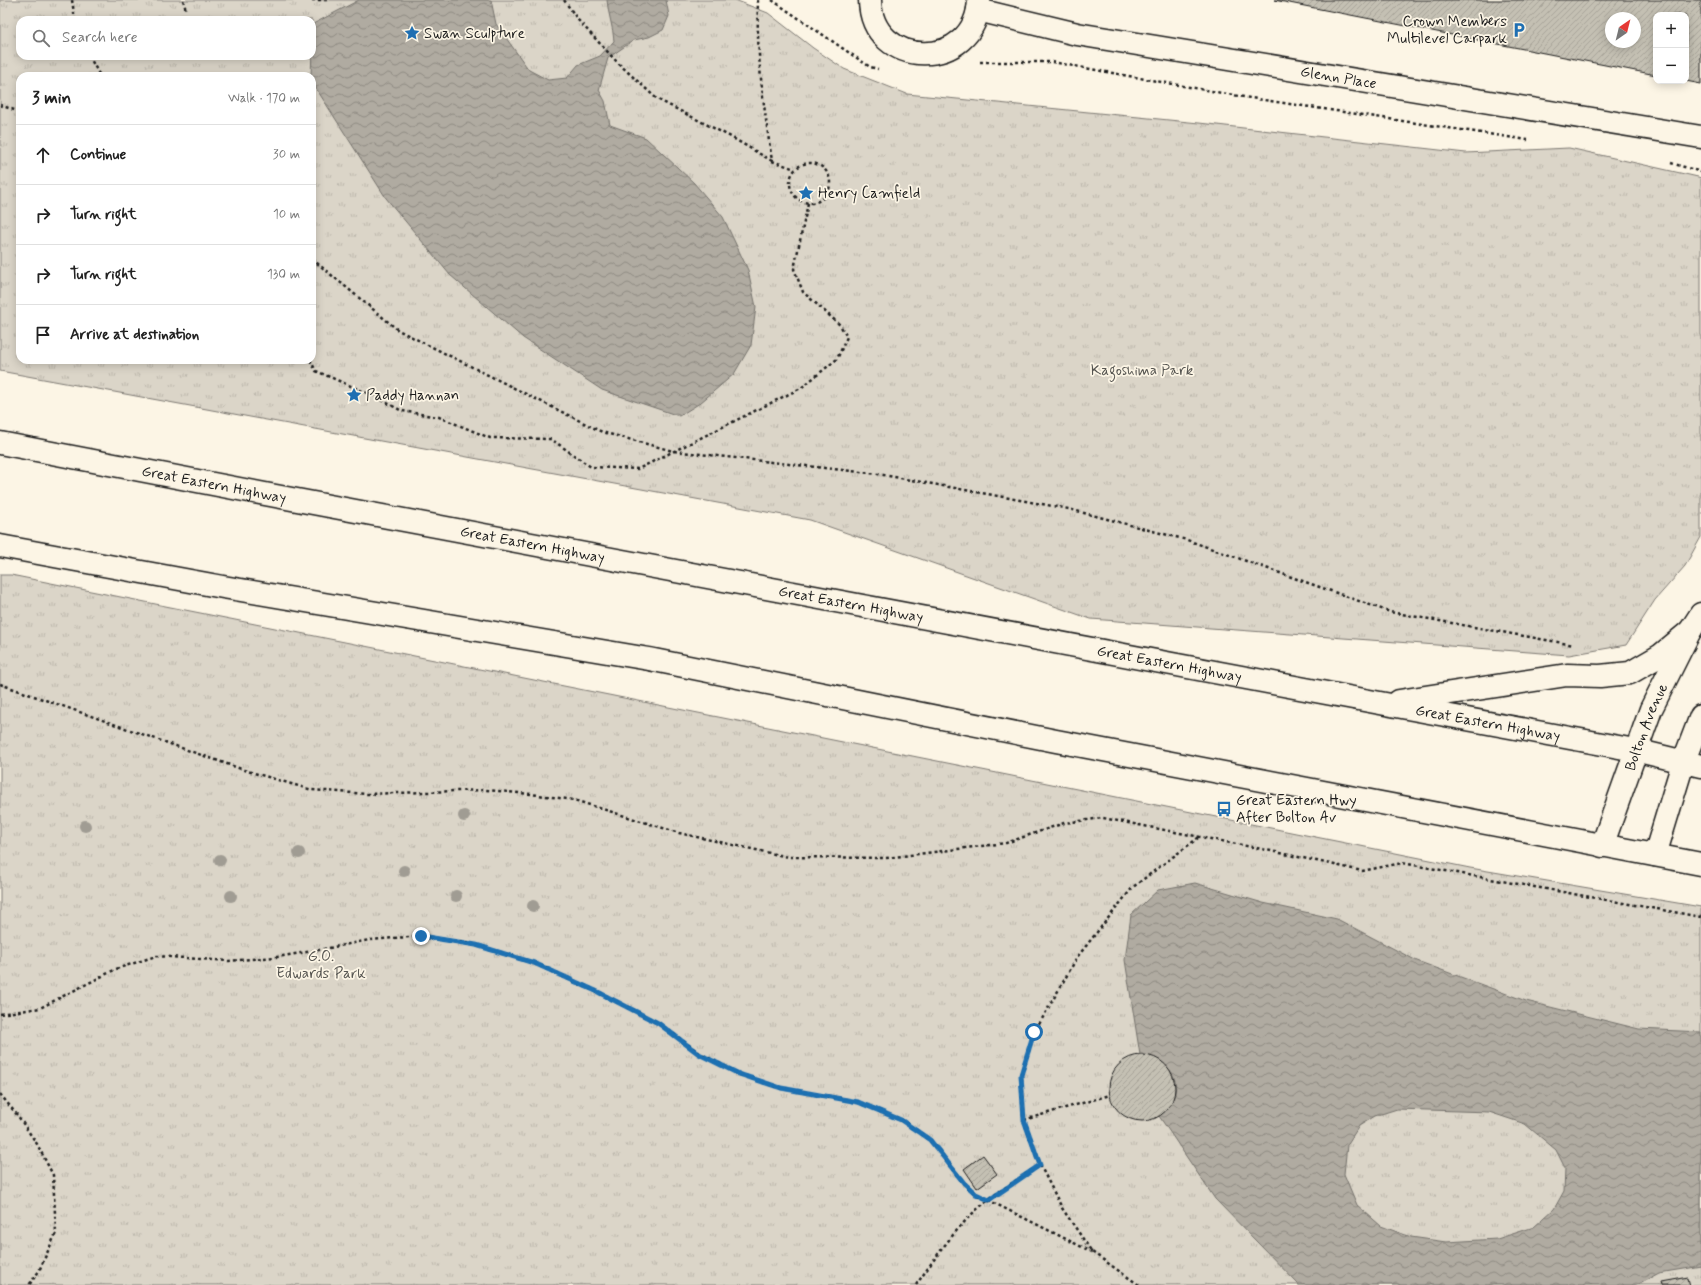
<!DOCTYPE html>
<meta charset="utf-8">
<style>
body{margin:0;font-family:Mynerve,sans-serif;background:#f6f6f6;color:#222}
.controls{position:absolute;right:12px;top:12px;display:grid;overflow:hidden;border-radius:8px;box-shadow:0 2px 10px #0003}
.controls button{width:36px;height:36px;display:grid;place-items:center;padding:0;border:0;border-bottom:1px solid #e0e0e0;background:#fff;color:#222;font:20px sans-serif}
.compass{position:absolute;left:1605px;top:12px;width:36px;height:36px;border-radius:50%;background:#fff;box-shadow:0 2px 10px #0003;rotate:35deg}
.stop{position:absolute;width:12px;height:12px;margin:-9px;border:3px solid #1f6fb2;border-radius:50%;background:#fff}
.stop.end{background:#1f6fb2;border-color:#fff;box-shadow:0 1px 4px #0008}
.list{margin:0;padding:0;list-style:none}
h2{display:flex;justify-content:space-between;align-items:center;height:52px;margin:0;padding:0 16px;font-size:17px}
h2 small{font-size:13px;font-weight:400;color:#767676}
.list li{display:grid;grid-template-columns:26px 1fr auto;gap:12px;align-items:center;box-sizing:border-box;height:60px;padding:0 16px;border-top:1px solid #e0e0e0}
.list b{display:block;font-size:15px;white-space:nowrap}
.list em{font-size:13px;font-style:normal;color:#767676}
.icon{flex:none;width:22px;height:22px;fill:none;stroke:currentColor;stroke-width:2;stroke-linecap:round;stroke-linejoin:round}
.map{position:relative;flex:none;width:1701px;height:1285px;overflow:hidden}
.search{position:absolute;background:#fff;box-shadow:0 2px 10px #0003;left:16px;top:16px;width:300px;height:44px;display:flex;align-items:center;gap:10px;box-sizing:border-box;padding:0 14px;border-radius:12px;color:#767676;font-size:15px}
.panel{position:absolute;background:#fff;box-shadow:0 2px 10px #0003;left:16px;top:72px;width:300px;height:292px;border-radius:12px}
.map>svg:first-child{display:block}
</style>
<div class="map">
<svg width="1701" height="1285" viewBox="0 0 1701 1285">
<defs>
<pattern id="park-tufts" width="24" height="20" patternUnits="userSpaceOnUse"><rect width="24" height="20" fill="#dbd5c8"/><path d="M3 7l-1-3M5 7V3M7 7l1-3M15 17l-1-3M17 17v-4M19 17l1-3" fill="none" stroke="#bbb6ab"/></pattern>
<pattern id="water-waves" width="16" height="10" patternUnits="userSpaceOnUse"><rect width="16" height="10" fill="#b0aba1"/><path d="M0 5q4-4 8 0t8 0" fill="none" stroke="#8e8a82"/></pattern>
<pattern id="building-hatch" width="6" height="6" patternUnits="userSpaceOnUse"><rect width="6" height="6" fill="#c4c0b3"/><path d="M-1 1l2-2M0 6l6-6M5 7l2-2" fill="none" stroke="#a8a499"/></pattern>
</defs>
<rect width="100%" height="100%" fill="#fcf5e5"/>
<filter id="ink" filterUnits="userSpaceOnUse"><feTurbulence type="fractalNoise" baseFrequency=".025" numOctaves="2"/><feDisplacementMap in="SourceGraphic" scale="8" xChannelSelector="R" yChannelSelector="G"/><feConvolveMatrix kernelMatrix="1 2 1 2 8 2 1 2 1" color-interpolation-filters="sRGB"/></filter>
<g filter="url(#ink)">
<!-- park -->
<path fill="url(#park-tufts)" stroke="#7c7872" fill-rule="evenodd" d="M0,0H735L768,13L813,48L844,69L907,94L1199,123L1466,153L1569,148L1698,177L1701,178V537L1685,566L1655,600L1626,645L1569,655L1091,619L810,520L0,371ZM20,20H312V56H20ZM20,76H312V360H20Z
M0,575H11L1470,868L1701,907V1285H0Z"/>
<!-- water -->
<path fill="url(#water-waves)" stroke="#75726c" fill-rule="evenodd" d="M359,0H491L496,24L529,70L548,80L567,78L578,65L600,56L614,41C613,26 608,14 607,0H666L669,16L663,30L649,37L634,40L608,58L599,90L605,101L610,125L646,138L694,183L723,217L748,270L756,307L751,345L734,374L700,403L679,416L602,390L523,338L450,275L386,198L312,82L311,76L313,24Z
M1195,883L1263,903L1337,919L1417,961L1526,1001L1639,1029L1701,1032V1266L1659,1273L1637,1285H1299L1215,1199L1159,1116C1189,1093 1176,1059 1140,1055L1125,960L1131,915L1158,890ZM1397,1109L1489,1112L1525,1124L1556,1150L1565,1168L1564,1191L1554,1209L1534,1227L1497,1239L1446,1242L1411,1237L1381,1226L1357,1205L1344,1174L1347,1145L1359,1126L1375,1116Z"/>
<!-- building -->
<path fill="url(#building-hatch)" stroke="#1c1c1c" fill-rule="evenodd" d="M1274,0H1701V84L1686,81V15H1656V75ZM1611,18H1635V42H1611Z
M1109 1088a33 33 0 1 1 66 0a33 33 0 1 1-66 0Z
M983,1155L997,1174L977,1188L964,1169Z
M1688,1277L1690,1285H1662L1661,1282Z"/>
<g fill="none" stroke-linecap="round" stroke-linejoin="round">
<defs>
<g id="minor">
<path d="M870,0C871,70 976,72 979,0"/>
<path id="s1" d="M978,10L1077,34L1701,137"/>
<path id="s2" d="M1602,846L1651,709L1690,631L1701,614"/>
<path d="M1655,855L1683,763L1701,716"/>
</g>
<g id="trunk">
<path id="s3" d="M0,443L265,494L1380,703L1635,750L1701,766"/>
<path d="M0,546L223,587L649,659L1056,741L1701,864"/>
<path d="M1399,701L1567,675L1600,676L1630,673L1661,655L1690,631"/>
</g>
</defs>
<!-- minor casing -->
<use href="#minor" stroke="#1c1c1c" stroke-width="25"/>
<!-- trunk casing -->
<use href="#trunk" stroke="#1c1c1c" stroke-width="25"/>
<!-- path -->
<path stroke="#1c1c1c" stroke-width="2.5" stroke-dasharray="3 3" stroke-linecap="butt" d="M72,0L75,20
M183,0L186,10
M312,0H328
M564,0L578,20L618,63L657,99L731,137L772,161C764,107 756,55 758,0
M772,0L870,67L878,69
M89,56L100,76
M980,62H1052L1244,97L1528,140
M0,105L20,112
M772,161L795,169
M790 183a20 20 0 1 1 40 0a20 20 0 1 1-40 0Z
M1671,163L1701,172
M312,259L398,330L602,432L673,451L878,474L1069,509L1187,540L1390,612L1574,645
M310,360L316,371L374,396L402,411L439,417L490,438L551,439L591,467L638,469L801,388L837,359L847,337L840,325L803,292L794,269L808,203
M0,684L244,770L312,790L367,794L486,790L531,794L574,800L679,833L788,857L886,858L1006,843L1064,823L1103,818L1262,849L1362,871L1402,863L1701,917
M0,1014L40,1008L116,969L156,956L229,961L277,957L319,950L369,940L421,936L476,945L534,963L598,992L658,1023L699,1053L739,1074L781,1088L858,1102L901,1120L930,1140L964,1183L976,1194L1092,1252
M0,1094L18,1116L37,1144L53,1175L56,1233L39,1271L29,1285
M1024,1120L1110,1095
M916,1285C933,1261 950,1236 971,1215C990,1196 1017,1181 1040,1165
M1139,1285L1092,1252L1062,1208L1040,1165L1024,1120L1021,1075L1034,1033L1078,956L1133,887L1198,838"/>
<!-- minor -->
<use href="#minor" stroke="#fcf5e5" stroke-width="22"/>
<!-- trunk -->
<use href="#trunk" stroke="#fcf5e5" stroke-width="22"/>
</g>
<!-- trees -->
<g fill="#a09c93">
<circle cx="464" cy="816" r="6"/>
<circle cx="85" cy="826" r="6"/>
<circle cx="299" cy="853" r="6"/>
<circle cx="220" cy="860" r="6"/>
<circle cx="404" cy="871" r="6"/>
<circle cx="231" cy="896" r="6"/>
<circle cx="456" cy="896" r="6"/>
<circle cx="533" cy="906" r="6"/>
</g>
</g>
<g fill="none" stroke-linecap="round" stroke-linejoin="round" filter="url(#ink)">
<!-- route -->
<path stroke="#1f6fb2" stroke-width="5" d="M421,936L476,945L534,963L598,992L658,1023L699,1054L739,1074L781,1088L858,1102L901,1120L930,1140L964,1183L976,1194L989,1200L1040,1165L1024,1120L1021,1075L1034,1032"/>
</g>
<!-- icons -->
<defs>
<symbol id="parking-bare" viewBox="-9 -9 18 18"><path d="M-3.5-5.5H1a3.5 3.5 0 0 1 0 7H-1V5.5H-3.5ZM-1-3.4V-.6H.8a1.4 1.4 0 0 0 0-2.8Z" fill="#1f6fb2" stroke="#fcf5e5" stroke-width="2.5" paint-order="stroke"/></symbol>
<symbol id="sight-bare" viewBox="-9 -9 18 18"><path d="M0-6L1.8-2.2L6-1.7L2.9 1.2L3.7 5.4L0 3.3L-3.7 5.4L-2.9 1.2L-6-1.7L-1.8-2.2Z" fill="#1f6fb2" stroke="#fcf5e5" stroke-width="2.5" paint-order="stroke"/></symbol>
<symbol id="bus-bare" viewBox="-9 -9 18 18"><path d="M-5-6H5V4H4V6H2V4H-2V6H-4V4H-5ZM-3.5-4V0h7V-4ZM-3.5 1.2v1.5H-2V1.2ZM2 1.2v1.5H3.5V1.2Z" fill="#1f6fb2" stroke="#fcf5e5" stroke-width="2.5" paint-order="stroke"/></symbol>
</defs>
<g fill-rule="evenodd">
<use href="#parking-bare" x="1508" y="19" width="22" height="22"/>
<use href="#sight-bare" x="401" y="22" width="22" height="22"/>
<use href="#sight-bare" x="795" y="182" width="22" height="22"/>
<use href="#sight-bare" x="343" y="384" width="22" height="22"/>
<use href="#bus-bare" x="1213" y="798" width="22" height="22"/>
</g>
<g text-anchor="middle" stroke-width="3.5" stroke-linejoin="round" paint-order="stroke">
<!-- poi labels -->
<g font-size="15" fill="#1c1c1c" stroke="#fcf5e5" text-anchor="start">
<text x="1507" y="26" text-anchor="end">Crown Members<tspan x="1507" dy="17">Multilevel Carpark</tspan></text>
<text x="424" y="38">Swan Sculpture</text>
<text x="818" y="198">Henry Camfield</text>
<text x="366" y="400">Paddy Hannan</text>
<text x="1236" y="805">Great Eastern Hwy<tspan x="1236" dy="17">After Bolton Av</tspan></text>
</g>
<!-- street labels -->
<g font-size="15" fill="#1c1c1c" stroke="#fcf5e5">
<text dy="5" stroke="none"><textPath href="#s1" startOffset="367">Glenn Place</textPath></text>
<text dy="5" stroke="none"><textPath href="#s3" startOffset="218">Great Eastern Highway</textPath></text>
<text dy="5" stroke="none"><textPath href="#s3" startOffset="542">Great Eastern Highway</textPath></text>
<text dy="5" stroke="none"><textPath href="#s3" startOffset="866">Great Eastern Highway</textPath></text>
<text dy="5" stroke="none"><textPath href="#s3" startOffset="1190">Great Eastern Highway</textPath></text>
<text dy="5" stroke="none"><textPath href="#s3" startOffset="1514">Great Eastern Highway</textPath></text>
<text dy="5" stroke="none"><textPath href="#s2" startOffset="127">Bolton Avenue</textPath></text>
</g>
<!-- park labels -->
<g font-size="15" fill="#555450" stroke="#fcf5e5">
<text x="1142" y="375">Kagoshima Park</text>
<text x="321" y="961">G.O.<tspan x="321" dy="17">Edwards Park</tspan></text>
</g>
</g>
</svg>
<div class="controls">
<button>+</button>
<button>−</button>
</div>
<svg class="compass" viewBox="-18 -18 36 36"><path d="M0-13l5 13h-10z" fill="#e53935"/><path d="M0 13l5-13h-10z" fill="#767676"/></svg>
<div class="stop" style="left:1034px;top:1032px"></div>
<div class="stop end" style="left:421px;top:936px"></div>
<div class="search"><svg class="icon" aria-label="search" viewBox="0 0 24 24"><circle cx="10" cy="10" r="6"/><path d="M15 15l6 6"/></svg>Search here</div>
<section class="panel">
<h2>3 min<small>Walk · 170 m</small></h2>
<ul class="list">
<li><svg class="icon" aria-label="ahead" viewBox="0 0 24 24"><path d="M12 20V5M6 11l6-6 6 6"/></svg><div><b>Continue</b></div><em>30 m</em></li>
<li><svg class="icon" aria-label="right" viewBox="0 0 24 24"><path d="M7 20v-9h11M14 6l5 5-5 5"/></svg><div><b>Turn right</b></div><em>10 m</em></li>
<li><svg class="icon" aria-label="right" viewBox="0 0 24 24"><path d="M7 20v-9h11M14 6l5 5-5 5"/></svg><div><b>Turn right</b></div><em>130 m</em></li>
<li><svg class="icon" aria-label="arrive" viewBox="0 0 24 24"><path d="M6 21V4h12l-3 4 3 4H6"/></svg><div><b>Arrive at destination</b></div></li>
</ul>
</section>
</div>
